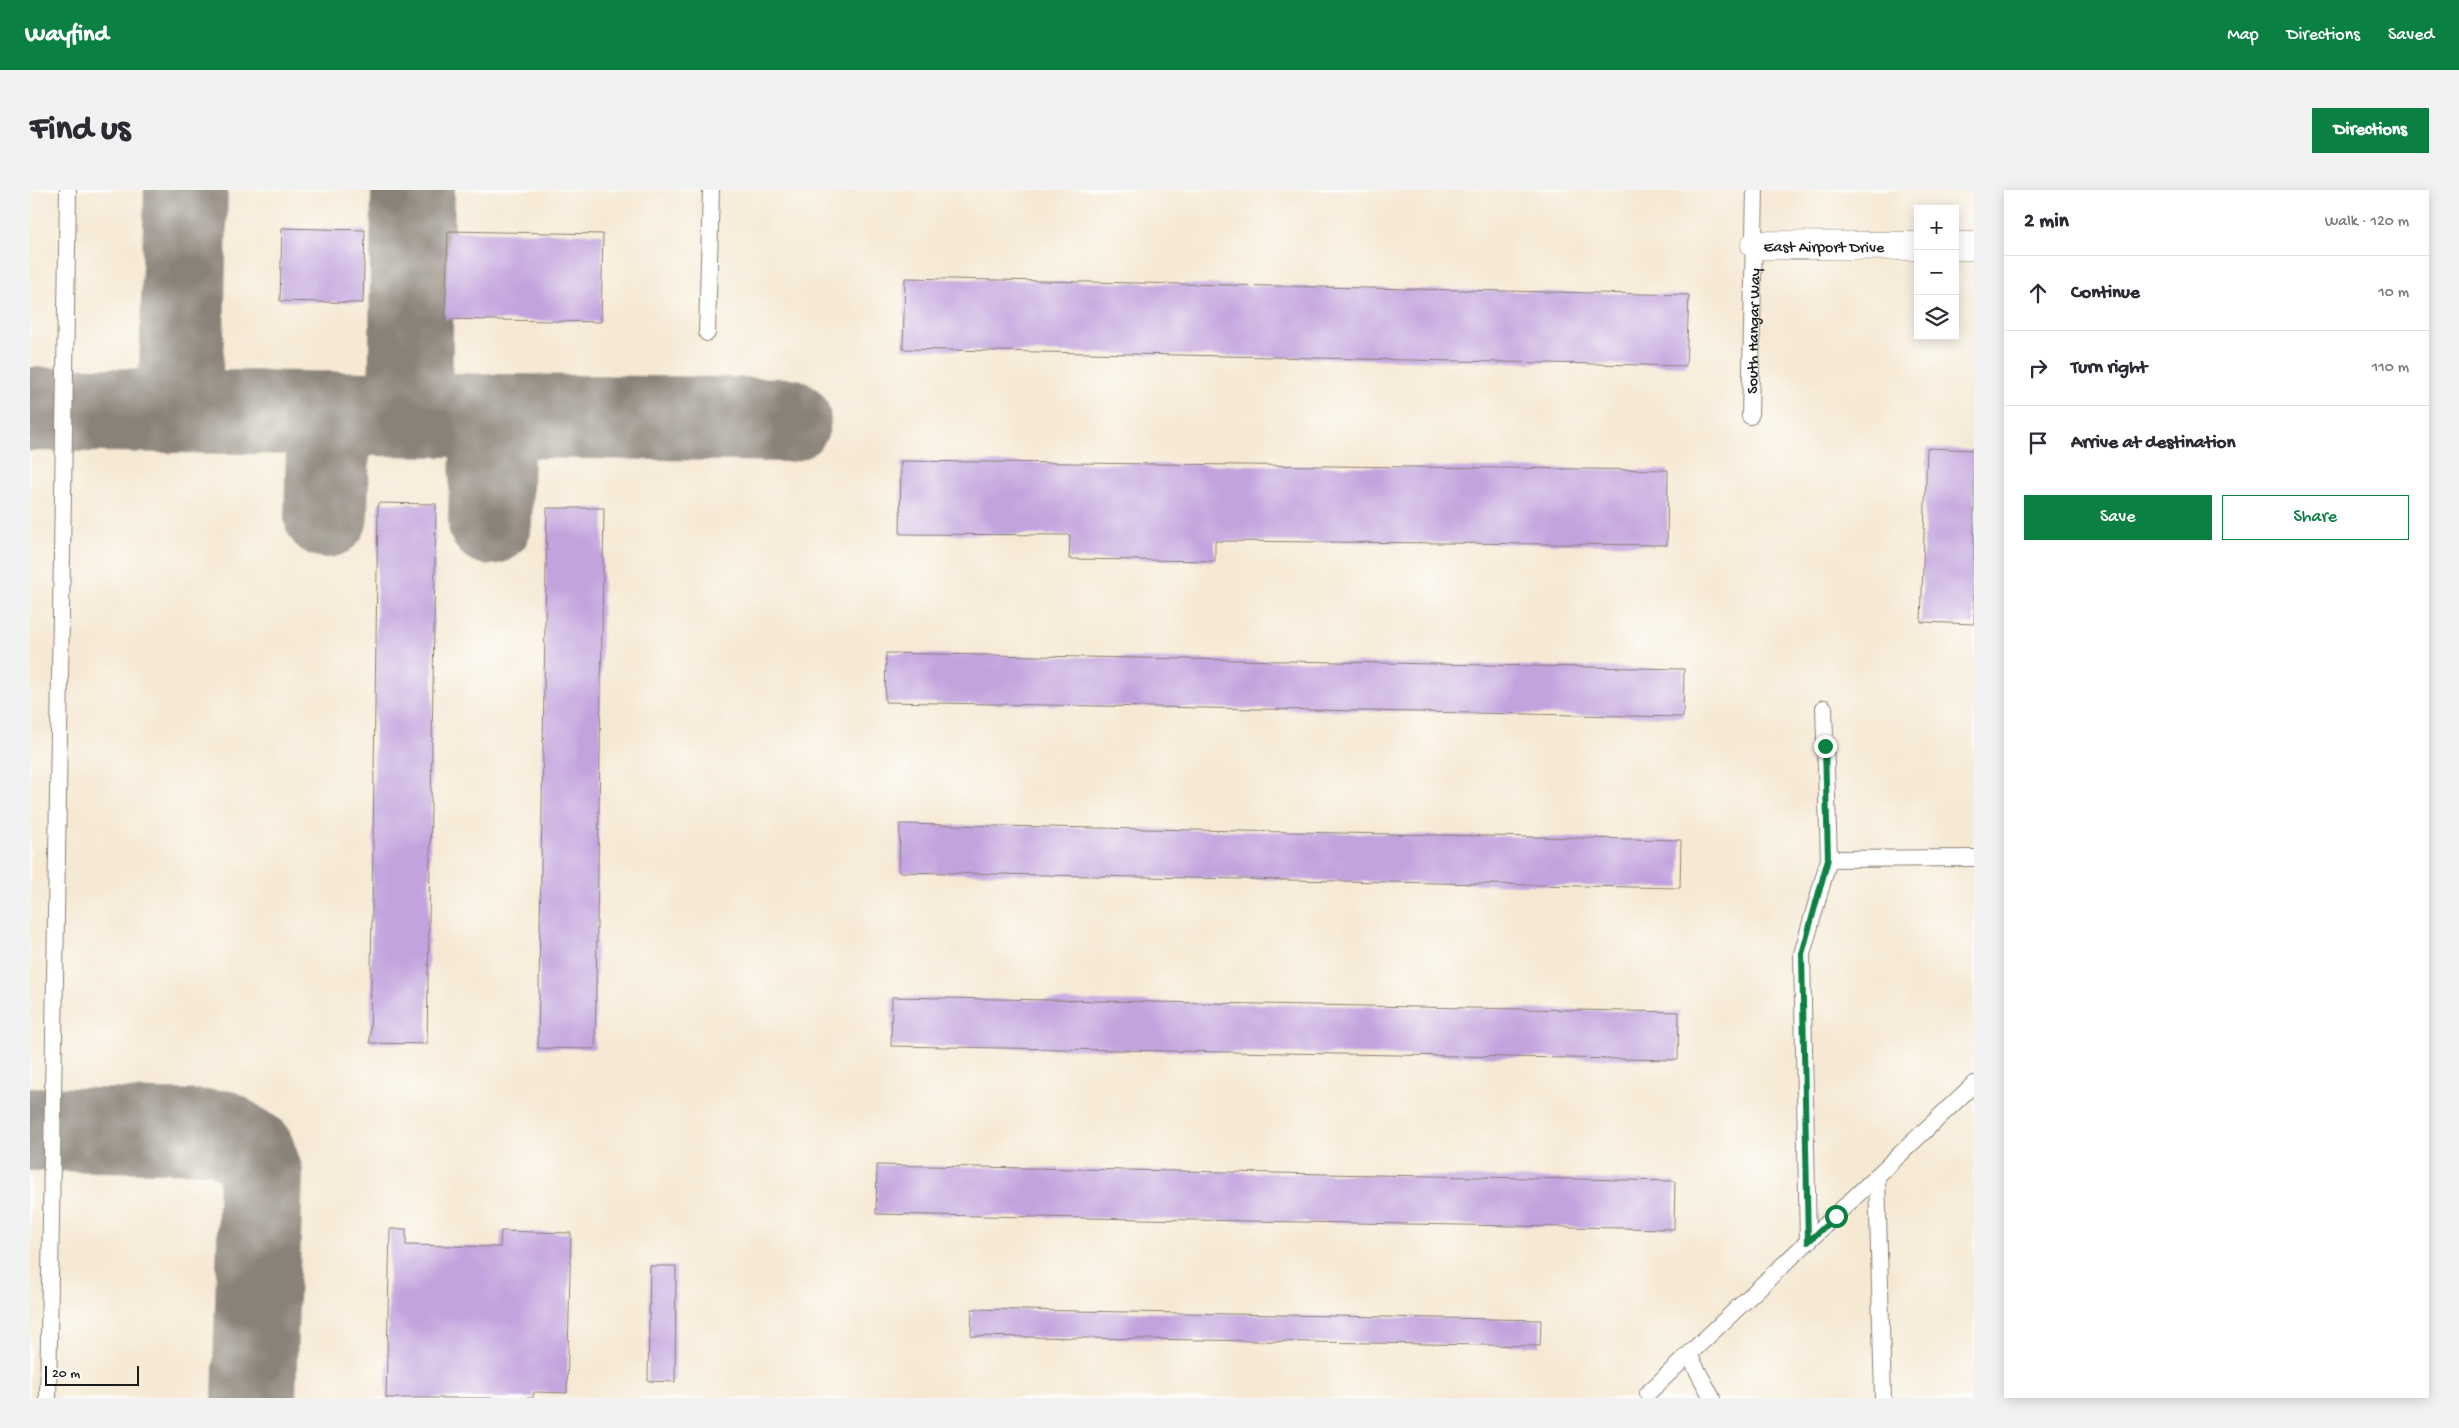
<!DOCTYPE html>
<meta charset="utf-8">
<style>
body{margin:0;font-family:"Gochi Hand",sans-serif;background:#f2f2f3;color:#2b2b33}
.controls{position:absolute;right:15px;top:15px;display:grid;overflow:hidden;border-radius:0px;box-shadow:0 2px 12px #0003}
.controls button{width:45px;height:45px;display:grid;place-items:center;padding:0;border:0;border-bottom:1px solid #e1e1e2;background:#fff;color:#2b2b33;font:25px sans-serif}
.scale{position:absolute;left:15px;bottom:12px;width:94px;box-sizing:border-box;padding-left:5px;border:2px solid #1c1c1c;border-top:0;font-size:14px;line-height:18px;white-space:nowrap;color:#1c1c1c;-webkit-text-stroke:4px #fdfcf7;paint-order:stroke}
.stop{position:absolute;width:15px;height:15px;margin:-11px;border:4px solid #0b8043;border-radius:50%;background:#fff}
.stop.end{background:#0b8043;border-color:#fff;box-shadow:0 1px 5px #0008}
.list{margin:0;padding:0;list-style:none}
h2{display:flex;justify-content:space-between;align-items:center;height:65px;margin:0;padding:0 20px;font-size:21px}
h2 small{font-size:16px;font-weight:400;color:#7c7c81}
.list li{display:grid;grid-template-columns:32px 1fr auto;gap:15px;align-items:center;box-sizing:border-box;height:75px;padding:0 20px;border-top:1px solid #e1e1e2}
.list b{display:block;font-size:19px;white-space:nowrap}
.list em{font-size:16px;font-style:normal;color:#7c7c81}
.actions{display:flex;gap:10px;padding:15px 20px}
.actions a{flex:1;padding:11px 0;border:1px solid #0b8043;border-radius:0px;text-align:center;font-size:18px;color:#0b8043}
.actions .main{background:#0b8043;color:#fff}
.icon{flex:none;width:28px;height:28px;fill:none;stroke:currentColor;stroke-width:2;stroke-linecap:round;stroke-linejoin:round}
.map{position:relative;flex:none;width:1944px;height:1208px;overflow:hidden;border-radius:0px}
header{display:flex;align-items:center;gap:30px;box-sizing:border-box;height:70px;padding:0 25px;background:#0b8043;color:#fff}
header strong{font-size:24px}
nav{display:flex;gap:28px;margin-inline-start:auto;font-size:18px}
.intro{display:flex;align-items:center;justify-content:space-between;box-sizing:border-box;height:120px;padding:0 30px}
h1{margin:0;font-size:35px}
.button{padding:12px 22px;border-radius:0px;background:#0b8043;color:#fff;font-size:18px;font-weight:700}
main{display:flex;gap:30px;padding:0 30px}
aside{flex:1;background:#fff;border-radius:0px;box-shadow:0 2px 12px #0003}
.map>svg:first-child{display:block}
</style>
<header>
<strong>Wayfind</strong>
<nav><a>Map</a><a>Directions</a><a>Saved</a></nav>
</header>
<div class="intro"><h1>Find us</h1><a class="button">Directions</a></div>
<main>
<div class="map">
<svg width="1944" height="1208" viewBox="0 0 1944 1208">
<rect width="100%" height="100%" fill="#fdfcf7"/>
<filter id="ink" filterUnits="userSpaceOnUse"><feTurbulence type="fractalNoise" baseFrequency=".02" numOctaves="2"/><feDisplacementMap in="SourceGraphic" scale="10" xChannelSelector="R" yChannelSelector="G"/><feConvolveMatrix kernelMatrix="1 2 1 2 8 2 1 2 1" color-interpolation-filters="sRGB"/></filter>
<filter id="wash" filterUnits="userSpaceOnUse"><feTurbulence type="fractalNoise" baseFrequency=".0096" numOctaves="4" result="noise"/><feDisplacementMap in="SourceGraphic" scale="20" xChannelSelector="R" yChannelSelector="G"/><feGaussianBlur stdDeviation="1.12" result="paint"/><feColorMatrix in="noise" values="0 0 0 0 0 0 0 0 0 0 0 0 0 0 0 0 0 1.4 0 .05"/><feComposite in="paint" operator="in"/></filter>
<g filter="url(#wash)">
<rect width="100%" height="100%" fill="#f6e9d4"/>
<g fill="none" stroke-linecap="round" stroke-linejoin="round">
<!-- taxiway -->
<path stroke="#898278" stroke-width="84" d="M0,219L759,230
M150,221L156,0
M380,224L383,0
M296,326L299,223
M460,333L463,226
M0,939L192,942L223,962L231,985L224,1208"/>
</g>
<g id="blocks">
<!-- building -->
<path fill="#c2a3de" d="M252,38L335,40L333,113L250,111Z
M418,41L573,44L571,132L415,129Z
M875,88L1659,105L1656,176L873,159Z
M1897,258L1944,260V434L1891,432Z
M871,271L1638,280L1637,355L1185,351V371L1039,369L1040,345L870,344Z
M348,313L406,314L397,854L340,853Z
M517,318H574L565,859L508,858Z
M856,463L1654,479L1653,527L855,512Z
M870,634L1651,650L1650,698L869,682Z
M862,807L1649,822L1648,870L861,856Z
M847,975L1645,991L1644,1039L846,1024Z
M360,1039H376V1055L470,1057L471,1041L541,1043L537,1203L504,1202L503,1208H356Z
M620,1076H646L645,1192L618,1191Z
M942,1119L1511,1130L1510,1156L941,1146Z"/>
</g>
</g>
<g filter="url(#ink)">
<use href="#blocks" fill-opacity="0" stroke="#898278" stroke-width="1"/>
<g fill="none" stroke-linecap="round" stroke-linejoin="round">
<defs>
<g id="service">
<path d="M677,143L681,0"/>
<path id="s1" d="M1720,226L1725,0"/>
<path d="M1794,518L1799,669"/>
<path d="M1847,987L1853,1208"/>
<path d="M1778,1052L1772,764L1799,669L1944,668"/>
<path d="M1659,1165L1682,1208"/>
<path d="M1618,1203L1944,894"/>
<path d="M18,1208L38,0"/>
</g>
<g id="minor">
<path id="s2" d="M1725,55L1888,56"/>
<path d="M1925,56H1944"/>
</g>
</defs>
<!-- service casing -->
<use href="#service" stroke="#898278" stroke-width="18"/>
<!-- minor casing -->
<use href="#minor" stroke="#898278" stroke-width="29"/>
<!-- service -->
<use href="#service" stroke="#fff" stroke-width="16"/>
<!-- minor -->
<use href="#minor" stroke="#fff" stroke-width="28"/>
</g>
</g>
<g fill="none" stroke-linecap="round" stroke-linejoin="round" filter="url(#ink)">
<!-- route -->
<path stroke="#0b8043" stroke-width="6" d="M1795,556L1798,669L1772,764L1778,1052L1806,1026"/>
</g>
<g text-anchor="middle" stroke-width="4" stroke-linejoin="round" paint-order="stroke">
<!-- street labels -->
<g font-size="16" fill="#1c1c1c" stroke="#fdfcf7">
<text dy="6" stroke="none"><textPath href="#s2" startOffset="69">East Airport Drive</textPath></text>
<text dy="6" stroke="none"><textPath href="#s1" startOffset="85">South Hangar Way</textPath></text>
</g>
</g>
</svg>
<div class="controls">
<button>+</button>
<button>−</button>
<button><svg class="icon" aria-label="layers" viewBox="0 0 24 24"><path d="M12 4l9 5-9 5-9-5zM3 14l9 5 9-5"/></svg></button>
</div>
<div class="scale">20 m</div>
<div class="stop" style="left:1806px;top:1026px"></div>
<div class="stop end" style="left:1795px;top:556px"></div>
</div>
<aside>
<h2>2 min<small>Walk · 120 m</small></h2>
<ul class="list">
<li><svg class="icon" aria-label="ahead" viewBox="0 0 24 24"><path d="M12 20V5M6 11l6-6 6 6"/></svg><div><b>Continue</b></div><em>10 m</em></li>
<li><svg class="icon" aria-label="right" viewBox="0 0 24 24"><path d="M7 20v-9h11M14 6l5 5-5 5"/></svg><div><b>Turn right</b></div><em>110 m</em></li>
<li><svg class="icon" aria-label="arrive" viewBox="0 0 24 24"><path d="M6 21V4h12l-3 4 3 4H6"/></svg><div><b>Arrive at destination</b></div></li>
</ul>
<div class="actions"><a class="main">Save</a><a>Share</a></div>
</aside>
</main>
